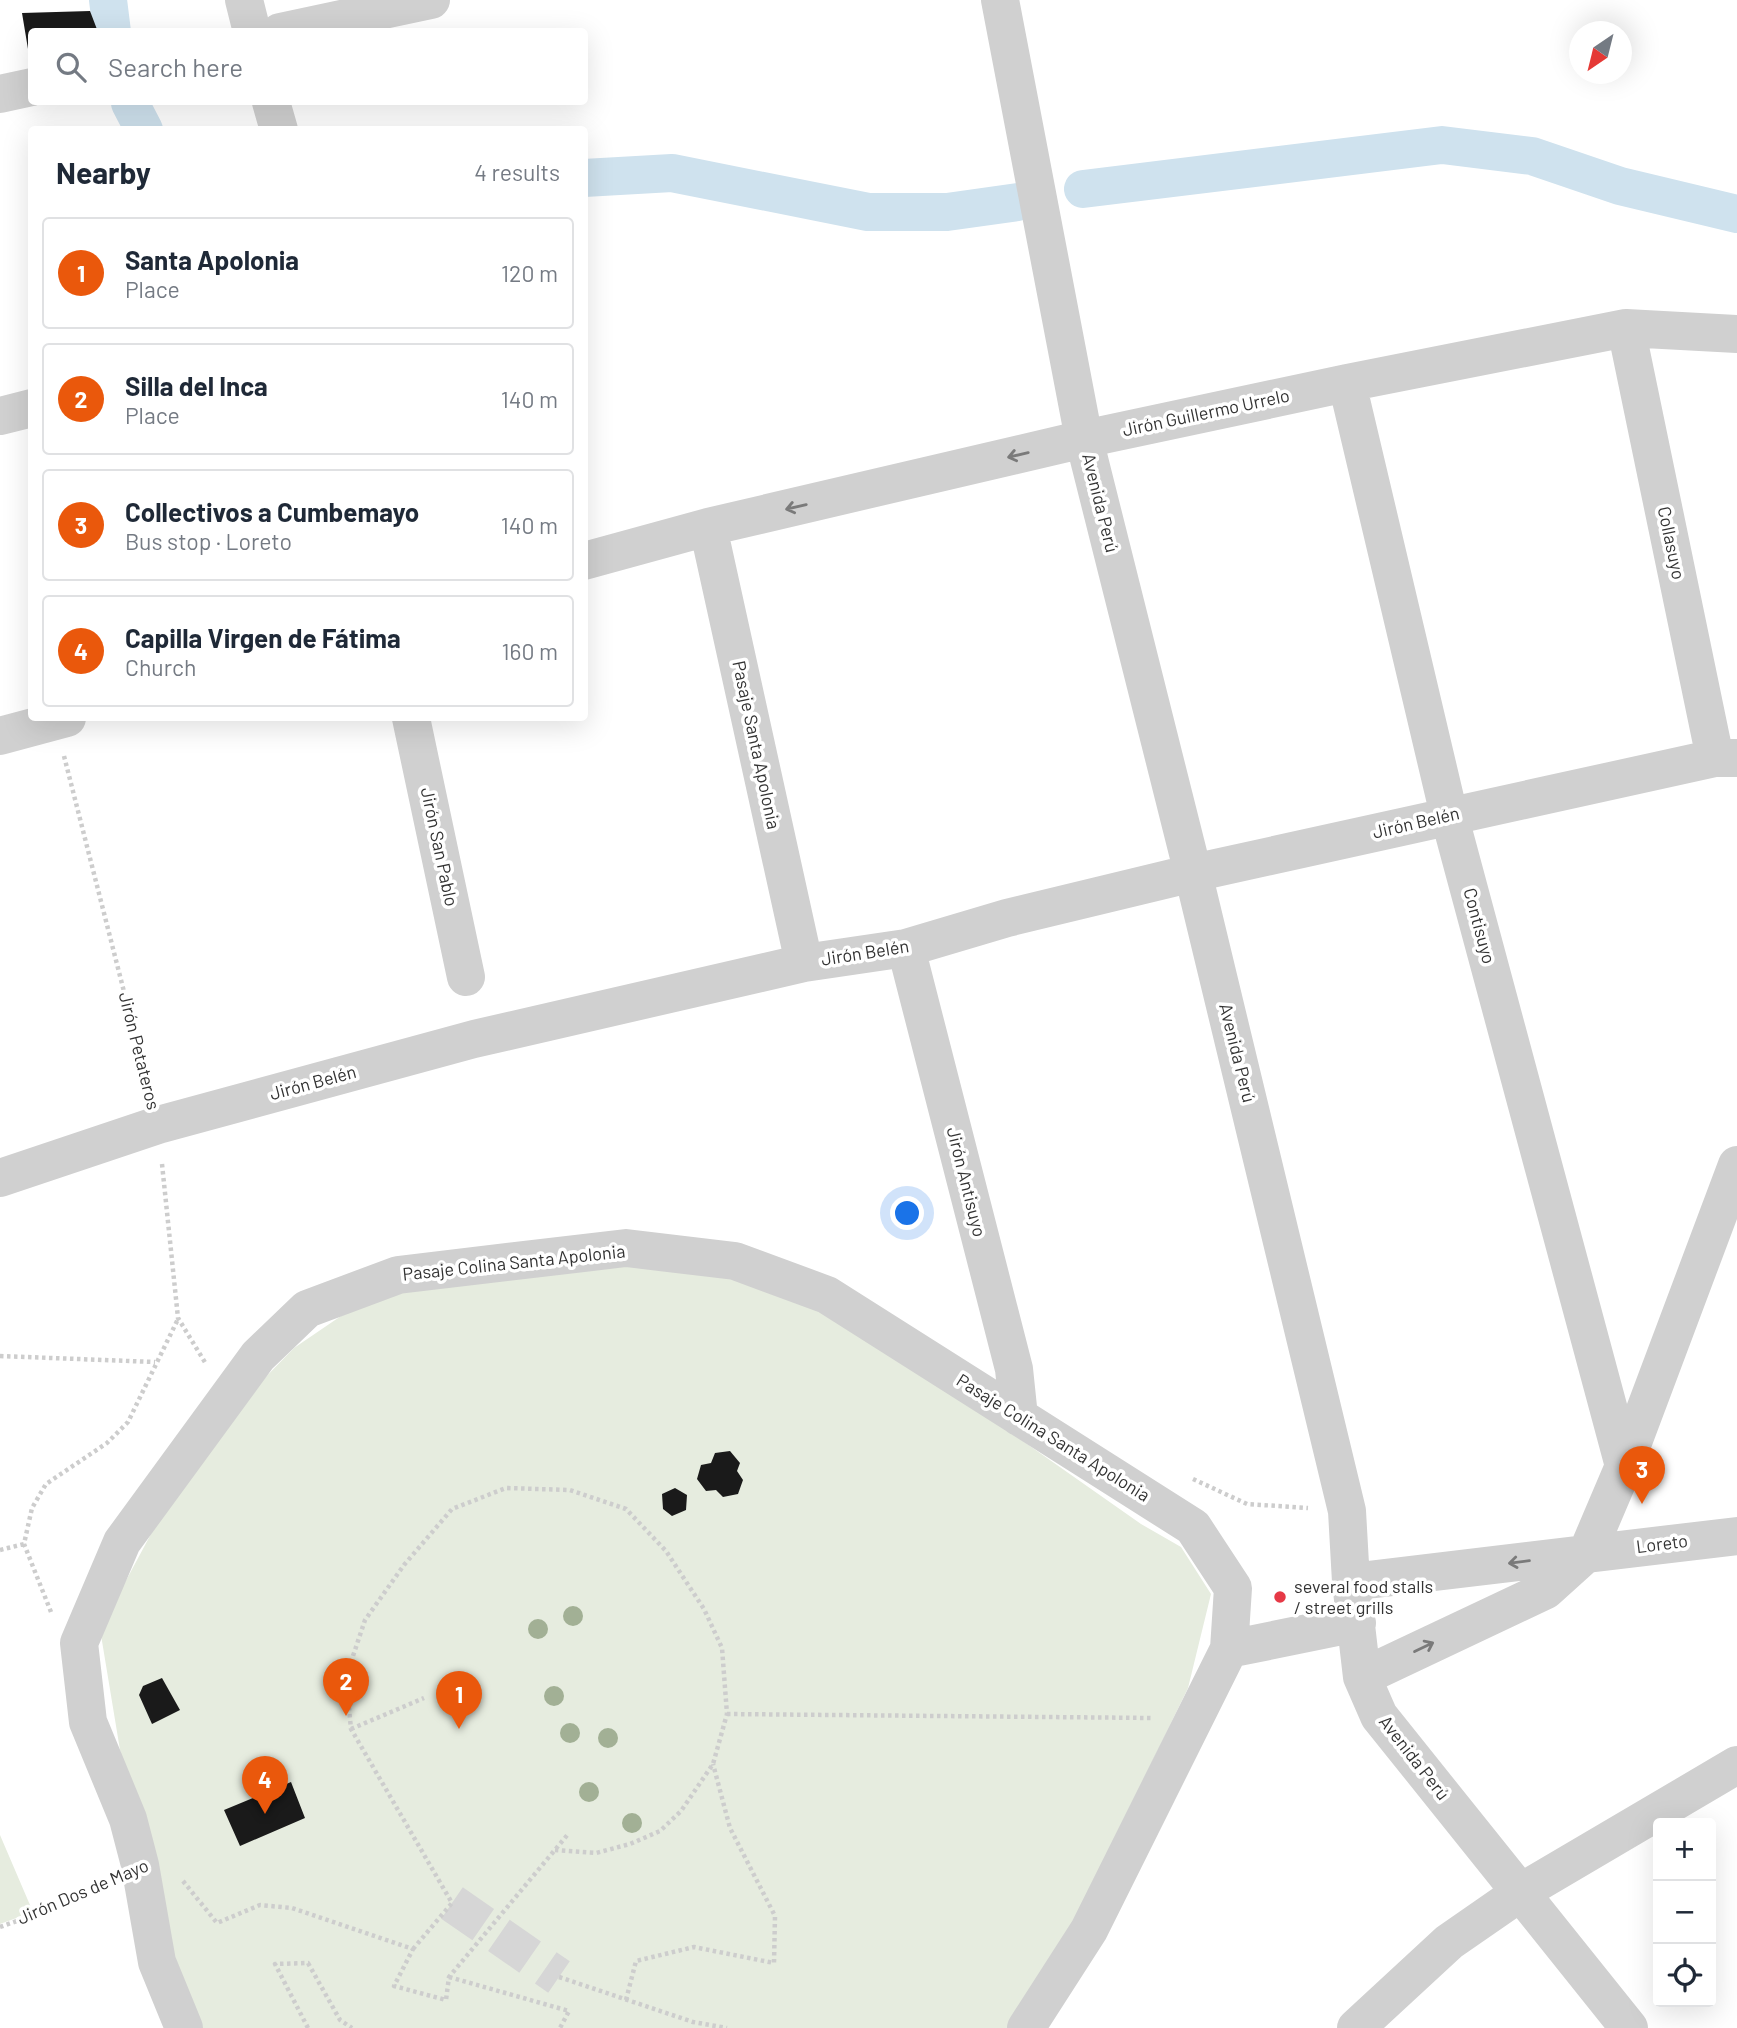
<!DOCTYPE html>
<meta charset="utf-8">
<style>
body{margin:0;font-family:Barlow,sans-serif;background:#f6f6f7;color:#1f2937}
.controls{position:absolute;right:21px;bottom:21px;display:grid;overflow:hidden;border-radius:7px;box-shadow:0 7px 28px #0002}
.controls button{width:63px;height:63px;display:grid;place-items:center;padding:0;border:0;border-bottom:2px solid #e0e1e3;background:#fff;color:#1f2937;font:35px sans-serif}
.compass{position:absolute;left:1569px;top:21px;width:63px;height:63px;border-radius:50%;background:#fff;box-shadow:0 7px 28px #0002;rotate:215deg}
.you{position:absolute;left:908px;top:1214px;width:24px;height:24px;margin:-18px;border:5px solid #fff;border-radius:50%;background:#1a73e8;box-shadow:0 0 0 10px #1a73e833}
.badge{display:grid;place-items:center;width:46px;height:46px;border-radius:50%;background:#ea580c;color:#fff;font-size:23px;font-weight:700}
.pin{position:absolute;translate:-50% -58px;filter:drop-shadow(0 2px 4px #0008)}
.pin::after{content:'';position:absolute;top:37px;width:24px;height:21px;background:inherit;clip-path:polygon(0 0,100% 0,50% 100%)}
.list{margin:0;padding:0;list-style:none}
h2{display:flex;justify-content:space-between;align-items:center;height:91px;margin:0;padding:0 28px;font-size:30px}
h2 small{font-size:23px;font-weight:400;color:#747a83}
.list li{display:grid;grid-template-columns:46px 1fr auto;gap:21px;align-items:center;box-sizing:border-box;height:112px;margin:0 14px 14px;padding:0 14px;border:2px solid #e0e1e3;border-radius:7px}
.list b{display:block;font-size:26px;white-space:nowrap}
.list p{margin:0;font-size:23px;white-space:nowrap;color:#747a83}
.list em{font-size:23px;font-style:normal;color:#747a83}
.icon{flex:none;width:38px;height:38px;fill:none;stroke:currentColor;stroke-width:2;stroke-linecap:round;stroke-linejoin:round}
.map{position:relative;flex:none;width:1737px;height:2028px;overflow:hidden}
.search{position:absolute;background:#fff;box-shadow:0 7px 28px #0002;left:28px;top:28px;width:560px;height:77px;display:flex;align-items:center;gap:18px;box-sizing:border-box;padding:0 24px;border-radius:7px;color:#747a83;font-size:26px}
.panel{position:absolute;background:#fff;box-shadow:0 7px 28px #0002;left:28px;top:126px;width:560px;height:595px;border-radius:7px}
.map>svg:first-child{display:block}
</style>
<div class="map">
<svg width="1737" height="2028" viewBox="0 0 1737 2028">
<rect width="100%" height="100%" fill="#fff"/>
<!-- green -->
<path fill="#e6ecdf" d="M610,1263L732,1270L827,1314L929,1375L1141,1524L1181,1547L1211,1594L1188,1688L1065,1941L1010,2028H202L170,1944L120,1750L100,1629L166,1506L254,1389L294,1348L341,1316L400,1292Z
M0,1835L33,1912L0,1924Z"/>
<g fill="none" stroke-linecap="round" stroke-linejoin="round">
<!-- canal -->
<path stroke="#cfe2ee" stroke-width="38" d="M108,0L112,32
M130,103L144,130
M584,178L672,173L868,212H947L1018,202
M1083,189L1442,145L1532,156L1620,186L1737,214"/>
</g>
<!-- building -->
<path fill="#1a1a1a" d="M90,11L98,32H32L30,61L22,13Z
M730,1451L740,1463L737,1471L743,1480L738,1494L723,1497L716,1490L706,1491L697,1479L701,1465L711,1463L715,1453Z
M675,1488L687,1495L686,1510L672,1516L663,1509L662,1494Z
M162,1678L180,1710L152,1724L139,1695L143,1686Z
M291,1782L305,1818L240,1846L224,1810Z"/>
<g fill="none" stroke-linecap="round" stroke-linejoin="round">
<!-- minor-tunnel -->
<path stroke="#d6d6d6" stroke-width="38" stroke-dasharray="38 19" stroke-linecap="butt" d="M452,1903L559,1977"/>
<!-- path -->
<path stroke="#cdcdcd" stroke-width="4.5" stroke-dasharray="3.5 3.5" stroke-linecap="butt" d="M64,756L149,1090
M162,1164L178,1318L206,1364
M0,1356L155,1362
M1193,1479L1247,1504L1308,1508
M0,1550L24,1544
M51,1612L24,1544L32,1508L46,1484L107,1443L128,1422L178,1319
M727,1714L1152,1718
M351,1729L424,1698
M183,1881L217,1923L260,1905L292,1908L413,1949L394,1986L446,2000L449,1977L569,1833
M0,1927L76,1900L106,1883
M413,1949L452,1903L351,1729L346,1677L365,1620L404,1565L452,1509L506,1488L570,1490L626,1509L666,1551L704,1609L722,1648L727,1714L713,1764L681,1811L660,1831L630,1844L596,1853L555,1850
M449,1977L569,2011L560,2028
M559,1977L693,2022L727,2028
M626,2000L636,1961L694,1947L774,1963L775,1916L730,1828L713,1764
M308,2028L275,1964L308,1963L340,2020L352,2028"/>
<!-- minor -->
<path stroke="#d0d0d0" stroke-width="38" d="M244,0L252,32
M1000,0L1084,439L1193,873L1347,1511L1351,1582L1362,1677L1379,1716L1629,2028
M280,32L431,0
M0,94L32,87
M271,102L279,130
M1626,328L1715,758
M1347,383L1449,815L1624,1466
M0,416L32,408
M708,527L804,963
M584,561L708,527L1084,439L1347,383L1626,328L1737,334
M411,718L466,977
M0,736L67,718
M906,948L1014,1369L1019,1417
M0,1178L158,1125L474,1039L804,963L906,948L1007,918L1193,873L1715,758H1737
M1351,1582L1737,1536
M1229,1649L1357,1623
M1362,1677L1546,1590L1587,1553L1624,1466L1737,1165
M184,2028L157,1962L140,1865L128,1819L88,1722L79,1643L122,1542L258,1356L307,1309L398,1275L626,1248L735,1261L827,1295L1193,1527L1233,1588L1229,1649L1089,1930L1026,2028
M1356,2028L1449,1942L1521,1892L1737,1765"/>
</g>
<!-- trees -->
<g fill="#a2b095">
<circle cx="573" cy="1616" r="10"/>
<circle cx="538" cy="1629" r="10"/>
<circle cx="554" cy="1696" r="10"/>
<circle cx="570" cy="1733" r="10"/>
<circle cx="608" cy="1738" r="10"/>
<circle cx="589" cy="1792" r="10"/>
<circle cx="632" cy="1823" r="10"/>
</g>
<!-- one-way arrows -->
<defs><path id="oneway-shaft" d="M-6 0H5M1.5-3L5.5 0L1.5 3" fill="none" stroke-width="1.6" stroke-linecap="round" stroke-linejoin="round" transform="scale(1.75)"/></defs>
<g stroke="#7a7a7a">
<use href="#oneway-shaft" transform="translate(1018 455) rotate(167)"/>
<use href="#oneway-shaft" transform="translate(796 507) rotate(167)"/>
<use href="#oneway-shaft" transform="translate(1519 1562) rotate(173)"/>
<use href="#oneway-shaft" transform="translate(1424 1647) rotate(-26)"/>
</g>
<!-- markers -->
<circle fill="#e63946" stroke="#fff" stroke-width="2.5" cx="1280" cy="1597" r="7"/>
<g text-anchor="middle" stroke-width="7" stroke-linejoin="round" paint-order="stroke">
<!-- street labels -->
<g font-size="18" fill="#333" stroke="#fff">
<text transform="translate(1206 413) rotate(-12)" y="6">Jirón Guillermo Urrelo</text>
<text transform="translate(1100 503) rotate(76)" y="6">Avenida Perú</text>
<text transform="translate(1671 543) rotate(78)" y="6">Collasuyo</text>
<text transform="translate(756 745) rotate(78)" y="6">Pasaje Santa Apolonia</text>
<text transform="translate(1416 823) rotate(-13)" y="6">Jirón Belén</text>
<text transform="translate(439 847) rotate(78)" y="6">Jirón San Pablo</text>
<text transform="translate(1479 926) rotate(75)" y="6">Contisuyo</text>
<text transform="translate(865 953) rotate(-9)" y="6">Jirón Belén</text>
<text transform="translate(139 1051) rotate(76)" y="6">Jirón Petateros</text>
<text transform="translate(1237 1053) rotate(76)" y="6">Avenida Perú</text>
<text transform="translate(313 1083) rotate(-15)" y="6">Jirón Belén</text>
<text transform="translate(966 1182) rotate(76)" y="6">Jirón Antisuyo</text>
<text transform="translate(514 1263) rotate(-6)" y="6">Pasaje Colina Santa Apolonia</text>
<text transform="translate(1053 1438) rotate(32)" y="6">Pasaje Colina Santa Apolonia</text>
<text transform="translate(1662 1544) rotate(-7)" y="6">Loreto</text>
<text transform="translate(1414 1758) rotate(52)" y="6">Avenida Perú</text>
<text transform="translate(83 1892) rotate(-23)" y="6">Jirón Dos de Mayo</text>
</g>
<!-- poi labels -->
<g font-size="18" fill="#333" stroke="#fff" text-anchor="start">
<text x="1294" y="1593">several food stalls<tspan x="1294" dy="21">/ street grills</tspan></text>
</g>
</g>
</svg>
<div class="controls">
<button>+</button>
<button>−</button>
<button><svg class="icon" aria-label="locate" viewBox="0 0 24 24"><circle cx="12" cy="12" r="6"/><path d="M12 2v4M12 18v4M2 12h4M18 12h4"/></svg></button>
</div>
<svg class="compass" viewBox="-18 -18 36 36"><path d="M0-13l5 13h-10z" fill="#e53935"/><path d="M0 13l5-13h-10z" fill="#747a83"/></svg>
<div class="you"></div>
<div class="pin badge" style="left:459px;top:1729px">1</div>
<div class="pin badge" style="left:346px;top:1716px">2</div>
<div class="pin badge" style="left:1642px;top:1504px">3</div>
<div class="pin badge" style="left:265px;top:1814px">4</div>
<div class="search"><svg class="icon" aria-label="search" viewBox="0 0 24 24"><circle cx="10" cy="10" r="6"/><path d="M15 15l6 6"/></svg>Search here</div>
<section class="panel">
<h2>Nearby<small>4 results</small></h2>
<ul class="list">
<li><span class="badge">1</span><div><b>Santa Apolonia</b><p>Place</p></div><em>120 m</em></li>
<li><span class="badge">2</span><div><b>Silla del Inca</b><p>Place</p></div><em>140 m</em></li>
<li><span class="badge">3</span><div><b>Collectivos a Cumbemayo</b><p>Bus stop · Loreto</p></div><em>140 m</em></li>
<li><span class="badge">4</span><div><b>Capilla Virgen de Fátima</b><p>Church</p></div><em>160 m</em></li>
</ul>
</section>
</div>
